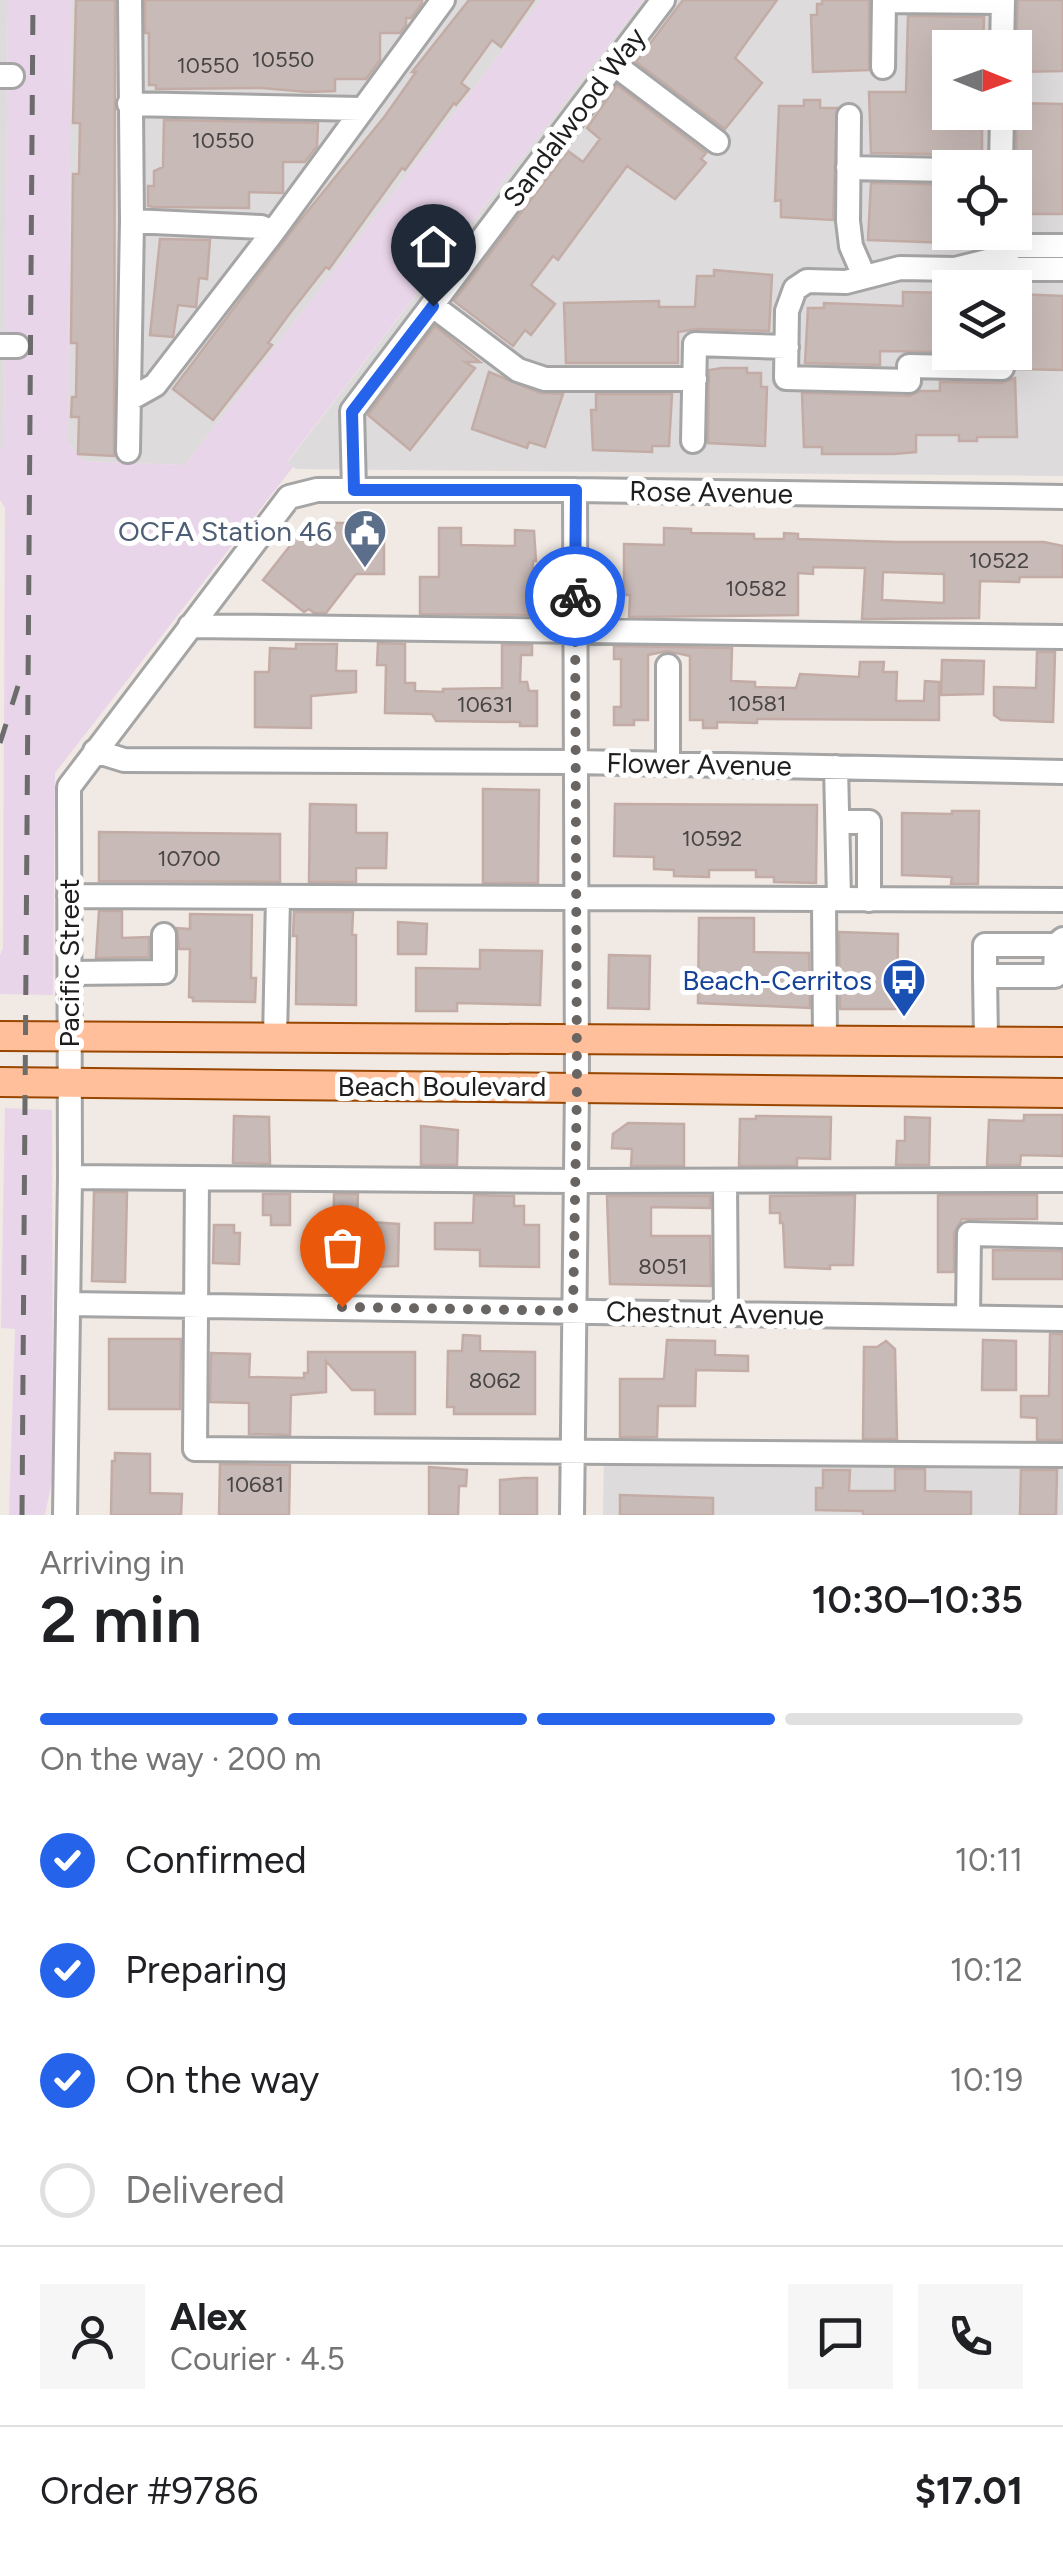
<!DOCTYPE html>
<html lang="en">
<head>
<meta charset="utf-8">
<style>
	body { margin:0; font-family:Figtree,sans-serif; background:#f6f6f6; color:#202124; height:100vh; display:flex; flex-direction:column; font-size:38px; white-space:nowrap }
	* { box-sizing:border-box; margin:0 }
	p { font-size:32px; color:#757577 }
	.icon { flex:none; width:55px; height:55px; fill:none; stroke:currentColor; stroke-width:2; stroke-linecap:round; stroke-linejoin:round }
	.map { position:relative; height:1515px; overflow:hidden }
	.sheet { display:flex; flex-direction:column; background:#fff; flex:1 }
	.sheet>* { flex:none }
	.needle { width:65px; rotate:91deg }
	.fabs { position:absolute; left:932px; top:30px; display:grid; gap:20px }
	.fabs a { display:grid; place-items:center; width:100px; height:100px; border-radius:0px; background:#fff; box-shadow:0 10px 40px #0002; font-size:50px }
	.pin { position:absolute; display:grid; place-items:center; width:85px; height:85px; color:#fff; margin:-102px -42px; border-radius:50% 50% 50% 0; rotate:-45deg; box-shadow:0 0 10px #0007 }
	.pin .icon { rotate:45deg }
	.courier { position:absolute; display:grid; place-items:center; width:100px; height:100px; margin:-50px; border:8px solid #2563eb; border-radius:50%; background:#fff; color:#222; box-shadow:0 2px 12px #0007 }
	.headline em { font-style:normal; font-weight:600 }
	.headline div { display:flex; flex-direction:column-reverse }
	.headline { display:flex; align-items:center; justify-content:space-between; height:170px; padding:0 40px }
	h1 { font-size:65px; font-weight:600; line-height:75px }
	.bar { display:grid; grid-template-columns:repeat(4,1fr); gap:15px 10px; align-content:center; height:120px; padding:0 40px }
	.bar i { height:12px; border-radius:8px; background:#e0e0e0 }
	.bar .active { background:#2563eb }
	.bar p { grid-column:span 4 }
	.line { display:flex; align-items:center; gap:25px; padding:0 40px; border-top:2px solid #e0e0e0 }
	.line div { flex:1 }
	.round { display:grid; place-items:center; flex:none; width:105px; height:105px; border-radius:0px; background:#f6f6f6 }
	ol { padding:0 40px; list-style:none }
	li { display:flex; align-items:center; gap:30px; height:110px }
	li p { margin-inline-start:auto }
	li .icon { padding:10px; border-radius:50%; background:#2563eb; color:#fff; stroke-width:4 }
	li:last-child { color:#757577 }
	li i { width:55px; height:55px; border:5px solid #e0e0e0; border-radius:50% }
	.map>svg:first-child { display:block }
	.residential { fill:#dddbdc; fill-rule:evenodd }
	.industrial { fill:#e9d5e9 }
	.building { fill:#c8bab7; stroke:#c3aca5; stroke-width:2.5; fill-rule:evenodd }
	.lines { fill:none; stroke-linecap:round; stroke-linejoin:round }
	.minor-casing { stroke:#a5a5a5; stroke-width:28 }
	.major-casing { stroke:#994700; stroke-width:32 }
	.minor { stroke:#fff; stroke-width:22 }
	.major { stroke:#ffbf9a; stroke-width:28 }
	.rail { stroke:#6c6c6c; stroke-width:5; stroke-dasharray:20 20; stroke-linecap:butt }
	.done { stroke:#686563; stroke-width:10; stroke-dasharray:0 18 }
	.route { stroke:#2563eb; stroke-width:12 }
	.labels { text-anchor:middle; stroke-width:10; stroke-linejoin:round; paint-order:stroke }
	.number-label { font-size:22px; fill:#484544 }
	.street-label { font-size:28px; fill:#1e1e1e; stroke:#fff }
	.service-label { font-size:28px; fill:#4e5e75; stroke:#fff; text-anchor:end }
	.transit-label { font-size:28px; fill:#164399; stroke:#fff; text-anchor:end }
</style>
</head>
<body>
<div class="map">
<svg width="1063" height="1515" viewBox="0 0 1063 1515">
	<rect width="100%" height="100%" fill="#f0e9e4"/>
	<path class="residential" d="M0,0H8L4,445L0,450Z
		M71,0H541L185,465L84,461L68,443Z
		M643,0H1063V476L296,469L287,463ZM950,48H1015V112H950ZM950,168H1015V232H950ZM950,288H1015V352H950Z
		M604,1453L1063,1461V1515H603Z"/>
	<path class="industrial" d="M8,0H71L68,443L84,461L185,465L541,0H643L287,462L293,467L55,773L53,995L0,994V955L3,948L5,508L0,500V450L4,444Z
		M5,1108L52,1110L53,1475L45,1515H9L15,1329L1,1328Z"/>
	<path class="building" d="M76,0H115L114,456L78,454L79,417H71L72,397H76L77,343H71L73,174H79L80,123H73Z
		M145,0H422V3L411,18H406V25L400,33H380V60L366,79H335V91L308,92L262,88L156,89V85H149V33H145Z
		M469,0H534L501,47L492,40L461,83L469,89L456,105L454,103L405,170L402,168L329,269L326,267L290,313L268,343L272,345L213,420L173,389L298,223L385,116L416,72H412Z
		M683,0H777L735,58L762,83L725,129L636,62Z
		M822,0H869V70L813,72L811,15H817V4H822Z
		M1018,0H1063V71L1015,72Z
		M908,16L984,17L983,48H950V112L982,114V155L871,153L869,92H906Z
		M617,85L706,153L701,159L706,163L675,199L627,166L558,260L553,256L531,285L555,304L531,335L525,330L513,346L454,301L568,151L583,162L600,139L587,128Z
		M804,100H820V108H837L833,220L781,217V200L775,201L779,106H804Z
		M1016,103L1063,104V214H1017Z
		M164,120L318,123L317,146L305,162H283V193L249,192V208L154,207L148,206V186H154V171L163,167Z
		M871,183L950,185V243L868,240Z
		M160,239L210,240L207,279L199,278L196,307L178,305L173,337L150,335Z
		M714,270L772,275L769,331L696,329L678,332V363H566L564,303L659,301V307H695L697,276H714Z
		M903,292L950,293V352L880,351V365L805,363L808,308H824V303L903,306Z
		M1015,294L1063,296V370L1017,369Z
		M435,326L480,362H465L475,368L410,450L368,415Z
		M722,368H747V373H761V387H767L765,446L708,443L709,370Z
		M489,372L540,393L563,394L545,447L529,442L527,448L472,429Z
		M1015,378L1017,437H977V441H959V435H916V452L894,454H822V447H804L802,393L909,396L920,391H940V382L1002,383Z
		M596,394H672L669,446H652V452L593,450L591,410H596Z
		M308,523H384V574H356L326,613H314L309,609L304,612L263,580Z
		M439,528H461V545L515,546V530L534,531L536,561H533L532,615L420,614V577H439Z
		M664,528L691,529V533L754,534V539H784V533L798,534V539L897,542H1044L1063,546V577H1020L1019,582L980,581L979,618L862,619L865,568L813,567V574L798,573V615L629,617L630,595H624V544L664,545ZM883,572L944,574V603L882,600Z
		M378,643L405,644V683H415V691L443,692V689L502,688V645H532V655H521L520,682H527L529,691H537V726H520V722L436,721L432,714L385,713L386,665H377Z
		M296,644H337L336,671H356V692L311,696V728L255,727V672H269L270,648L296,649Z
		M614,646L732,648L731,681L755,682V687L796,688L800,674L859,677L860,662H884L883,672H897L896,701H924L925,681L939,682V720L757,719V723L717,722V728H703V720H690V656L667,651L648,655V720H634V725H614V707H621V659H614Z
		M1037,652H1055L1053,722L1001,720L994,715V687L1036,688Z
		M942,660L984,661L983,694L941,695Z
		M483,789L539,790L538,883H483Z
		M310,804L356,805V833H387L386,868H356V882H309Z
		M615,804L817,805L816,883L774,882V877H756V870H709V877L674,876V870L654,869V857L614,856Z
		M952,811H979L978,884H951L952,877L902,875V813L952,814Z
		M99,832L280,834V882L99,881Z
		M99,911H122V938L149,937V957L96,958Z
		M294,912H353L352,935H356V1005L296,1004L297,936H293Z
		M190,914L252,915L251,978H256L255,1002L193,1001V998L189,997L190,949H179L177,928L190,929Z
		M699,918H754V952L809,953L810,1008L698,1003Z
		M398,922L427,924L426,954H398Z
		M839,932L898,934L897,1009H840Z
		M480,950L542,951L540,1005L457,1003V1011H416V968L480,969Z
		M609,955L650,956L649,1009L608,1008Z
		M1024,1115H1063V1156L1021,1155L1020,1165H987L989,1120L1021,1121L1024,1120Z
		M234,1116L269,1117L270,1164L233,1163Z
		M756,1116L831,1117L830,1159L797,1158V1166H739L740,1119H756Z
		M905,1117L930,1118L929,1165H896L897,1141H905Z
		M628,1123L684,1124V1166H631L632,1149L612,1148L613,1134Z
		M421,1126L458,1130L457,1165H421Z
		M94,1192H127L125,1282L92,1281Z
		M263,1194H290V1225H271V1215H263Z
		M334,1194H358L357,1221L399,1224L398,1266L333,1268Z
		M474,1195L514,1196V1206H524V1225H539V1267L480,1266V1250L435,1249V1223H473Z
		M855,1195L853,1265H830V1269L785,1267L783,1223H780V1213H770V1196Z
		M938,1195H1037V1219H962L954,1233V1272H938Z
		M607,1196H710V1208L651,1207V1236H710L711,1286L610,1284Z
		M214,1225H234V1233H240L239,1264L213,1263Z
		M993,1250L1063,1251V1279H993Z
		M1050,1334H1063V1440H1037V1418L1021,1417V1396H1049Z
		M463,1335L480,1336V1351L535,1352V1414H454V1407H447L448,1351H462Z
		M109,1339H181L180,1409H109Z
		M667,1340L715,1341V1355L748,1356V1371L696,1370L695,1406H658L657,1437H620V1379H664Z
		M983,1340L1016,1341V1390H982Z
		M886,1341L895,1349L897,1439H863L864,1347H877Z
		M308,1352H415V1414H375V1390H352L326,1361V1392L291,1395L290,1435L249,1434V1403L210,1402L211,1353L250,1354L249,1377L304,1378V1373H308Z
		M115,1453L150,1454V1493L182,1494L181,1515H111L112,1461H115Z
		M220,1464L290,1465L289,1515H219Z
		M429,1467L467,1470L466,1486H459L458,1515H429Z
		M895,1469H925V1491L971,1492V1515H863V1511L816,1510V1488H823V1470H850L849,1491H895Z
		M1021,1470H1057L1056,1515H1020Z
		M523,1478H537V1515H500V1480Z
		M620,1495L713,1498V1515H620Z"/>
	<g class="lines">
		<defs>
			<path id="minor" d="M1002,48L1003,0
				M615,65L717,142
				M883,67L884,1L1003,2
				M0,76H12
				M129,104L361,109
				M849,116L848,221L851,246L864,276
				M848,168L950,170
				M1001,168L1002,112
				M132,221L261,227L273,232
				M999,258L1014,269H1063
				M433,306L518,370L545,379H695
				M0,346H17
				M1002,352V368L909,366V381L786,378L787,311L795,289L807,281L846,282L900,268L955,269L999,258L1015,246H1063
				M130,399L155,385L273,232L443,0
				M693,441L695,344L787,347
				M128,451L132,221L130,0
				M354,490L352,411L663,0
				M190,626L1063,637
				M668,666V764
				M95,751L124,760L575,762L1063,772
				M836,767L839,899
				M839,822H869V900
				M69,896L1063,900
				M824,899L825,1041
				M70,973L164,972V935
				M985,976V945H1056L1063,939
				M275,1038L278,897
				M986,1040L985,976H1055L1056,945
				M70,1177L575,1181L1063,1180
				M197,1178L195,1449L1063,1455
				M725,1181L726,1314
				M68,1304L1063,1319
				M968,1317L969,1234L1063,1236
				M65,1515L70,1177L69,787L289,497L317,490H575L1063,497
				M572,1515L577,1087L575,490"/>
			<path id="major" d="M0,1036L1063,1042
				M0,1082L1063,1093"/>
		</defs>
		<use href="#minor" class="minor-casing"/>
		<use href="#major" class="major-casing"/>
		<use href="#minor" class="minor"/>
		<use href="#major" class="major"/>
		<path class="rail" d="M0,743L18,686
			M22,1515L33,0"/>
	</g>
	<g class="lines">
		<path class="done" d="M342,1307L573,1311L577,1087L575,596"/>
		<path class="route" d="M433,306L352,412L354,490H576L575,596"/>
	</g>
	<defs>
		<symbol id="civic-pin" viewBox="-11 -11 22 30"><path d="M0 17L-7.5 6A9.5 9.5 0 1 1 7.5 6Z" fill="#5c6f8a" stroke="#fff"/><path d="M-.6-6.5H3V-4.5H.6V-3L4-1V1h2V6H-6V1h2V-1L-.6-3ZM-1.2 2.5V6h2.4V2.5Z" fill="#fff"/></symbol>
		<symbol id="bus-pin" viewBox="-11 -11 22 30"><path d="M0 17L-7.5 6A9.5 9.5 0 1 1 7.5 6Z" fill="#1a4fb4" stroke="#fff"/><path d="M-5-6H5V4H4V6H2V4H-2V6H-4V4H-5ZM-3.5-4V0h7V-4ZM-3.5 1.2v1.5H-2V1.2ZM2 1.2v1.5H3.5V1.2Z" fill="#fff"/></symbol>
	</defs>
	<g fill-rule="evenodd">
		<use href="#civic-pin" x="340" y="506" width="50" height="68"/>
		<use href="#bus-pin" x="879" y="955" width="50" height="68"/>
	</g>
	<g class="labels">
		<g class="number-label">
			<text x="283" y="67">10550</text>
			<text x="208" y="73">10550</text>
			<text x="223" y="148">10550</text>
			<text x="999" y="568">10522</text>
			<text x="756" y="596">10582</text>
			<text x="757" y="711">10581</text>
			<text x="485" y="712">10631</text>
			<text x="712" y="846">10592</text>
			<text x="189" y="866">10700</text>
			<text x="663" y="1274">8051</text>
			<text x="495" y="1388">8062</text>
			<text x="255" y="1492">10681</text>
		</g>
		<g class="street-label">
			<text transform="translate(574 117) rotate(-53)" y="10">Sandalwood Way</text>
			<text transform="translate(711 492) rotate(1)" y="10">Rose Avenue</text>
			<text transform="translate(699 764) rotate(1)" y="10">Flower Avenue</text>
			<text transform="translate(69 963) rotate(-90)" y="10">Pacific Street</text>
			<text x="442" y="1096">Beach Boulevard</text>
			<text transform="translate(715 1313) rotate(1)" y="10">Chestnut Avenue</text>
		</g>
		<g class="service-label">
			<text x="332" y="541">OCFA Station 46</text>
		</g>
		<g class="transit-label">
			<text x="872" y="990">Beach-Cerritos</text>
		</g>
	</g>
</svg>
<div class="fabs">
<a><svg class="needle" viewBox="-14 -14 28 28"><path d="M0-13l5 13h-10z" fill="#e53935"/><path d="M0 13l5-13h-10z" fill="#757577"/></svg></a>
<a><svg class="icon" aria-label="locate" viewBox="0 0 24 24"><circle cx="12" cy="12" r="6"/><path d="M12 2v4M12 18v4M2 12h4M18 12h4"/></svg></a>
<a><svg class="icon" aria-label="layers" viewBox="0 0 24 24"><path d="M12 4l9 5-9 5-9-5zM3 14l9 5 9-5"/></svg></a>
</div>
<div class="pin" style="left:342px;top:1307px;background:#ea580c"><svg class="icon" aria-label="bag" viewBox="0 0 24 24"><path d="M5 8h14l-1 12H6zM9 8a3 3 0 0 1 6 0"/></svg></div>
<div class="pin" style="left:433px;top:306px;background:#1f2937"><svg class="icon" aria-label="home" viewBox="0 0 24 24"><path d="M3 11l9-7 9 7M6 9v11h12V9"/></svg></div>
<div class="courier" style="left:575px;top:596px"><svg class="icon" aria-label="bike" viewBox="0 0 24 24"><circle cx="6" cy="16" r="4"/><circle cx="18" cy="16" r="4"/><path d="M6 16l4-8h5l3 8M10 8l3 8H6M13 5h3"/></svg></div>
</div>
<section class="sheet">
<div class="headline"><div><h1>2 min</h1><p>Arriving in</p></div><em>10:30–10:35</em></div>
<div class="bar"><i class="active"></i><i class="active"></i><i class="active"></i><i></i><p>On the way · 200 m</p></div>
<ol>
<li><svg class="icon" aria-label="check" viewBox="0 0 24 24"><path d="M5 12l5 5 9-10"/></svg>Confirmed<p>10:11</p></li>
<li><svg class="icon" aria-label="check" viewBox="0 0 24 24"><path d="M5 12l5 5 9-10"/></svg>Preparing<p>10:12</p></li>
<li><svg class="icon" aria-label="check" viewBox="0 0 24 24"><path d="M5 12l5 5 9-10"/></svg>On the way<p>10:19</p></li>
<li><i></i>Delivered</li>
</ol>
<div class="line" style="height:180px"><a class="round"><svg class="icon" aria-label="person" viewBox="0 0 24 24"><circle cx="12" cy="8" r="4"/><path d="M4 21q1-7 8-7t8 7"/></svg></a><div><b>Alex</b><p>Courier · 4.5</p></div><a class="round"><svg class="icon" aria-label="chat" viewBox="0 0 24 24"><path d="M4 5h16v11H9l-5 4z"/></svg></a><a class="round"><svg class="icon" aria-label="phone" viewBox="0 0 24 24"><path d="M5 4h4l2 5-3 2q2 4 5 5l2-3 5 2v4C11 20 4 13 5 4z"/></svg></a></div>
<div class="line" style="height:130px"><div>Order #9786</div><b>$17.01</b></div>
</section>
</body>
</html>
